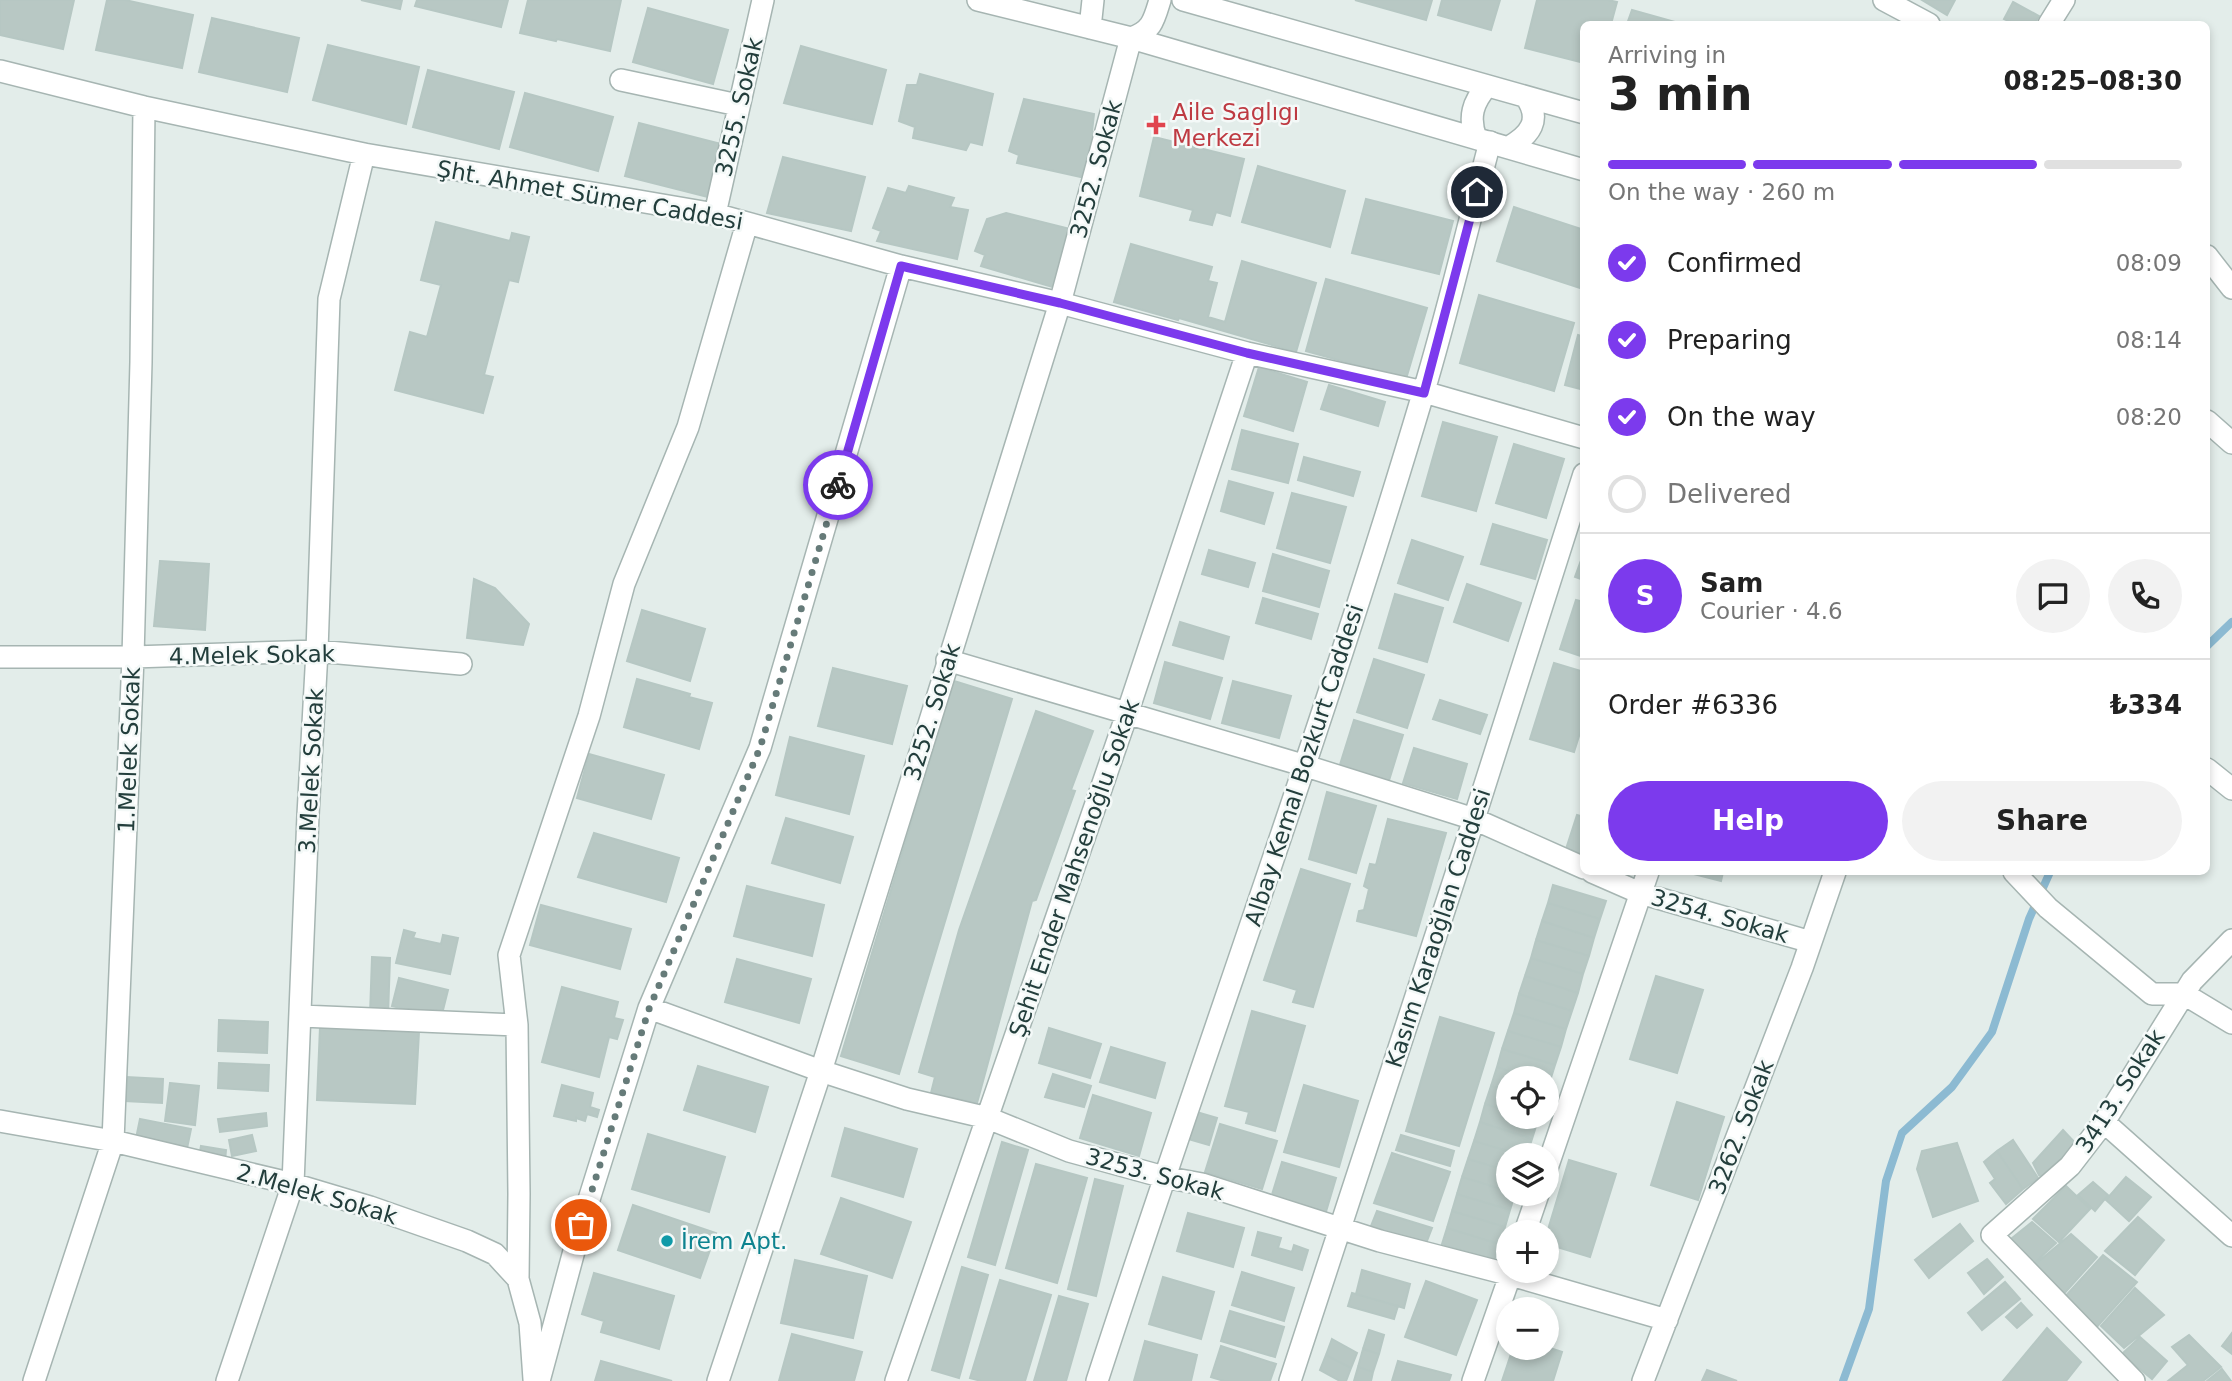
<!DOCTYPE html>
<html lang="en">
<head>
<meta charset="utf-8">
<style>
	body { margin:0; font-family:"DejaVu Sans",sans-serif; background:#f2f2f2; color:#222; height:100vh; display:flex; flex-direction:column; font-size:26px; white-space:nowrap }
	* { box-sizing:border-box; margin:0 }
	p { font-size:23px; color:#767676 }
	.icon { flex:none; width:38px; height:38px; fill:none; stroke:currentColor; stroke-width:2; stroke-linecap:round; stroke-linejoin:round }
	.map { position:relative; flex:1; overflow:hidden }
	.sheet { position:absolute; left:1580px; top:21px; width:630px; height:854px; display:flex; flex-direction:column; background:#fff; border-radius:10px; box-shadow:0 4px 10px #0003 }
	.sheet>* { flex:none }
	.tools { position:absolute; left:1496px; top:1066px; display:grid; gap:14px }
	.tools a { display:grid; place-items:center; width:63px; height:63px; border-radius:50%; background:#fff; box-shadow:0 4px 10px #0003; font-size:35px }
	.pin { position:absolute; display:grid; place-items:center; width:60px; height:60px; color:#fff; margin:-30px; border:4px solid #fff; border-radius:50%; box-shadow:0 2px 7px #0007 }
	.courier { position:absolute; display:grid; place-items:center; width:70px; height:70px; margin:-35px; border:5px solid #7c3aed; border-radius:50%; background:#fff; color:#222; box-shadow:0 2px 9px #0007 }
	.summary em { font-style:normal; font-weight:600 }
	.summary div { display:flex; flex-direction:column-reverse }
	.summary { display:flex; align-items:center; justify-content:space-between; height:119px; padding:0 28px }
	h1 { font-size:46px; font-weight:600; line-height:52px }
	.bar { display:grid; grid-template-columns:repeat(4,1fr); gap:10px 7px; align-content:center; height:84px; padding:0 28px }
	.bar i { height:9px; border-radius:5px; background:#e0e0e0 }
	.bar .current { background:#7c3aed }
	.bar p { grid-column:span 4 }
	.line { display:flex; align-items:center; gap:18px; padding:0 28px; border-top:2px solid #e0e0e0 }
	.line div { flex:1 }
	.round { display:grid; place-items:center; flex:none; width:74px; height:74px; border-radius:37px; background:#f2f2f2 }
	ol { padding:0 28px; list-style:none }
	li { display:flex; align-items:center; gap:21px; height:77px }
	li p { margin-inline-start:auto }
	li .icon { padding:7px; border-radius:50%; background:#7c3aed; color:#fff; stroke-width:4 }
	li:last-child { color:#767676 }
	li i { width:38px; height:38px; border:4px solid #e0e0e0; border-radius:50% }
	.primary-button { display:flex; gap:14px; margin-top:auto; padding:14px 28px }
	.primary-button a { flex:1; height:80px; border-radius:42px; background:#7c3aed; color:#fff; font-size:28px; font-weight:600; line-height:80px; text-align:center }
	.primary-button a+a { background:#f2f2f2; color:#222 }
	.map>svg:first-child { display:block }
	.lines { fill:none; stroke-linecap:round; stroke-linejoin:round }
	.stream { stroke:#8cbad2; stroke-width:8 }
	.building { fill:#b8c8c4; stroke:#b6c7c3; stroke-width:2 }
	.minor-casing { stroke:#a6b5b2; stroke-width:24 }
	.tertiary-casing { stroke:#a6b5b2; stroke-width:24 }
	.minor { stroke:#fff; stroke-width:21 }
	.tertiary { stroke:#fff; stroke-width:21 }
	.done { stroke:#667b79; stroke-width:7; stroke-dasharray:0 12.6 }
	.route { stroke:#7c3aed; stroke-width:9 }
	.health-dot { fill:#e0444e; stroke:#f4f9f8; stroke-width:2.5 }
	.culture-dot { fill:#0f9aa8; stroke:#f4f9f8; stroke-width:2.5 }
	.labels { text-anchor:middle; stroke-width:5; stroke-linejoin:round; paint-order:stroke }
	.street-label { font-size:23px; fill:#233e3c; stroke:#f4f9f8 }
	.health-label { font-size:23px; fill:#be3a42; stroke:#f4f9f8; text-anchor:start }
	.culture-label { font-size:23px; fill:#0d838f; stroke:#f4f9f8; text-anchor:start }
</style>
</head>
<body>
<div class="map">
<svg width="2232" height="1381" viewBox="0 0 2232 1381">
	<rect width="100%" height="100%" fill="#e3edea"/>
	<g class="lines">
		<path class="stream" d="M2207,646L2232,622
			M1843,1381L1869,1309L1886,1181L1902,1133L1952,1087L1992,1032L2029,919L2050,872"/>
	</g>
	<path class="building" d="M0,0H74L63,49L0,35Z
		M107,0H125L193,15L182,68L96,50Z
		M361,0H402L400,9Z
		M417,0H508L501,27L415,6Z
		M528,0H621L610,51L557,39L556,41L520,33Z
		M1355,0H1432L1426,20Z
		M1442,0H1500L1491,30L1438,15Z
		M1537,0H1608L1617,2L1611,24H1584V63L1525,48Z
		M1922,0H1955L1947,15Z
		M2013,2L2039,16L2034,24H2015L2004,19Z
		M648,8L728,30L713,84L633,62Z
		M1632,10L1682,24H1627Z
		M212,18L299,38L287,92L199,72Z
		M328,45L419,67L406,124L313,100Z
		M801,46L886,70L872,124L784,103Z
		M428,70L514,92L499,149L413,127Z
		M920,74L993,94L982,145L970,142L966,150L913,138L915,127L899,121L907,85H917Z
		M525,93L613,117L598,171L510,147Z
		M1024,99L1094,114L1092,132L1102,135L1094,167L1086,165L1081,177L1017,163L1019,155L1009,151Z
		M639,123L721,144L708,197L625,176Z
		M1154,137L1244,159L1230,216L1216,212L1212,225L1190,220L1193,210L1140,196Z
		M783,157L865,177L851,231L767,213Z
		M1258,166L1345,191L1330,247L1242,222Z
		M909,186L954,198L950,207L968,210L957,259L877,241L881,231L873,228L888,188L906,193Z
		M1366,199L1453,221L1439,274L1352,253Z
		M1514,207L1584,230V276L1580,288L1497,261Z
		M1006,213L1070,229L1056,288L981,266L985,255L975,251L987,219Z
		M436,222L510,241L512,233L529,237L518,282L509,280L484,375L493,377L483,413L395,390L410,332L427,337L441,285L421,280Z
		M1131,244L1212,267L1208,281L1217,283L1208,317L1225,322L1242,261L1316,283L1296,352L1179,318L1178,320L1114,302Z
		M1326,279L1427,308L1406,379L1306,351Z
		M1479,295L1574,323L1554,391L1460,363Z
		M1578,335L1584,337V390L1565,385Z
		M1259,367L1307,382L1293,431L1244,416Z
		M1329,385L1385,402L1378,426L1321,409Z
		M1443,422L1497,437L1476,511L1422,496Z
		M1242,430L1298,444L1288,483L1232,469Z
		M1514,444L1564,459L1546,518L1496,503Z
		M1304,457L1360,472L1353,496L1298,480Z
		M1229,481L1273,493L1264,524L1221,511Z
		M1292,493L1346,507L1330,563L1277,548Z
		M1493,524L1547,540L1535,579L1481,564Z
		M1412,540L1463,557L1448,600L1398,583Z
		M1209,550L1255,563L1248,587L1202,574Z
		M1584,552V580L1575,577Z
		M1273,554L1329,571L1319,607L1263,591Z
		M160,561L209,564L205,630L154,626Z
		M474,579L495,588L529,624L523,645L467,638Z
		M1467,584L1521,603L1508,641L1454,622Z
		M1395,594L1443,608L1427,662L1379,648Z
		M1263,598L1318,614L1311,639L1256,623Z
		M1576,600L1584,602V657L1560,649Z
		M642,610L705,629L690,681L627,661Z
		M1180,622L1229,637L1223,659L1173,645Z
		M1374,659L1424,675L1407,728L1357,712Z
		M1165,662L1222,678L1210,719L1154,703Z
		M1554,663L1584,672V720L1574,752L1530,739Z
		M833,668L907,686L892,744L818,726Z
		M637,679L690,694L689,697L712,703L699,749L624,727Z
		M954,681L1012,699L899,1074L841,1056Z
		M1233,681L1291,696L1279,738L1222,723Z
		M1440,700L1487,715L1480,734L1433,719Z
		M1036,711L1093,731L1071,790L1075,791L1036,900L1032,901L977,1103L931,1093L935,1077L919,1072L959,930Z
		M1354,720L1403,735L1387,787L1338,771Z
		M790,737L864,756L849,814L776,795Z
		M1414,748L1467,764L1457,799L1403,783Z
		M589,754L664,775L651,819L577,798Z
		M1327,792L1376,806L1356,873L1309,859Z
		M1577,815L1584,817V854L1566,849Z
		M786,818L853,837L840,883L772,863Z
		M1388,819L1446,833L1416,936L1357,921L1359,911L1364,910L1369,889L1364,886L1370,864L1376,865Z
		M594,833L679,858L666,902L578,877Z
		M1301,869L1350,884L1313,1007L1293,1002L1297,990L1264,980Z
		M1686,872H1723L1721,881Z
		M1553,885L1606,901L1600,919L1548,903Z
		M747,886L824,905L812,956L734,936Z
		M1548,903L1600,919L1594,938L1542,921Z
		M541,905L631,929L620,969L530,945Z
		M1542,921L1594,938L1589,956L1536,940Z
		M404,930L415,933L413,938L441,944L443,935L458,938L450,974L396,963Z
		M1536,940L1589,956L1583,974L1531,958Z
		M372,957L390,958L388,1016L370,1015Z
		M1531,958L1583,974L1578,993L1525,976Z
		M737,959L811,979L799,1023L725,1002Z
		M1525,976L1578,993L1572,1011L1519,994Z
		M1656,976L1703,990L1677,1073L1630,1059Z
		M399,978L448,990L441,1018L392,1006Z
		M562,987L618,1002L614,1018L623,1020L617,1039L609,1037L599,1077L542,1062Z
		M1519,994L1572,1011L1566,1029L1514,1013Z
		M1252,1011L1305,1026L1275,1131L1246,1123L1249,1112L1225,1106Z
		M1514,1013L1566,1029L1561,1047L1508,1031Z
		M1440,1017L1494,1033L1459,1146L1406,1131Z
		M219,1020L268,1022L267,1053L218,1051Z
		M320,1027L419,1032L415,1104L317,1100Z
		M1049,1028L1101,1044L1090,1078L1039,1063Z
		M1508,1031L1561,1047L1555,1065L1502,1049Z
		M1111,1047L1165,1063L1155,1098L1100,1082Z
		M1502,1049L1555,1065L1549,1084L1547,1083V1078H1530L1497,1067Z
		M219,1063L269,1065L268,1091L218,1088Z
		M698,1066L768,1087L755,1132L684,1110Z
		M1497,1067L1530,1078H1508V1091L1491,1086Z
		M1053,1074L1091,1086L1084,1107L1045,1097Z
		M126,1077L163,1079L162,1103L125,1101Z
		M170,1083L199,1086L195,1125L165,1121Z
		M562,1085L593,1093L590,1107L599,1110L597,1117L587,1114L585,1121L576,1118V1121L554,1116Z
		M1304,1085L1358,1101L1339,1167L1284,1152Z
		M1491,1086L1508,1091V1111L1485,1104Z
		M1093,1095L1151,1113L1139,1156L1080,1138Z
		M1677,1102L1724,1117L1698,1200L1651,1185Z
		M1485,1104L1508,1111V1116H1526L1538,1120L1532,1139L1480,1122Z
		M1193,1111L1217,1118L1209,1145L1185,1138Z
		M266,1113L267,1126L220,1132L218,1119Z
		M140,1119L191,1129L184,1163L133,1153Z
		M1480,1122L1532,1139L1527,1155H1521L1474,1141Z
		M1220,1124L1277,1141L1262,1189L1205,1172Z
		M845,1128L917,1149L903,1197L832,1176Z
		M2063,1130L2079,1147L2046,1180L2039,1175L2033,1163Z
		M648,1134L725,1157L709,1212L632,1189Z
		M252,1135L256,1151L232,1156L229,1140Z
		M1401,1135L1454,1151L1450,1166L1396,1150Z
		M2013,1140L2038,1178L2023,1189L1997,1151Z
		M1474,1141L1521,1155H1508V1171L1468,1159Z
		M1002,1142L1028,1150L995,1265L968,1257Z
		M1957,1143L1978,1201L1933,1217L1917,1169L1922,1151Z
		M201,1146L226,1150L225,1161L199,1157Z
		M1997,1151L2023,1189L2006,1204L1990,1183L1995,1179L1984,1162Z
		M1392,1153L1450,1172L1433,1221L1374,1203Z
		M1468,1159L1508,1171V1191L1462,1177Z
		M1569,1160L1616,1174L1590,1257L1547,1244V1233Z
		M1282,1162L1336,1178L1325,1215L1271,1198Z
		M1036,1164L1087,1178L1057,1283L1006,1268Z
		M1462,1177L1508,1191V1194H1515L1510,1210L1457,1194Z
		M2126,1177L2151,1197L2129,1221L2106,1200Z
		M1095,1179L1123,1186L1096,1296L1068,1289Z
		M2093,1182L2108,1195L2095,1211L2078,1195Z
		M2066,1186L2090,1209L2059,1242L2033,1219Z
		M1457,1194L1510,1210L1505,1227L1452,1211Z
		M841,1198L911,1222L892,1278L821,1254Z
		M633,1205L716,1233L700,1278L618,1250Z
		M1377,1211L1432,1228L1425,1246L1369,1231Z
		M1452,1211L1505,1227L1499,1244L1447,1228Z
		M1188,1213L1244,1228L1233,1267L1177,1251Z
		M2138,1217L2164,1240L2135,1275L2105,1251Z
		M2032,1222L2056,1243L2030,1267L2007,1242Z
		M1960,1224L1973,1241L1929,1278L1915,1260Z
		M1447,1228L1499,1244L1494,1261L1442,1244Z
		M1258,1232L1281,1238L1278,1248L1292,1252L1294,1245L1308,1250L1302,1270L1252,1255Z
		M2071,1234L2097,1257L2061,1297L2031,1268Z
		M2103,1255L2137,1282L2094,1330L2062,1300Z
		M1987,1259L2003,1277L1984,1294L1968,1273Z
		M795,1260L867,1276L853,1338L781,1323Z
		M962,1267L988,1275L959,1378L932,1370Z
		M1362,1270L1410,1284L1404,1308L1356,1294Z
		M1242,1272L1294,1288L1284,1321L1232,1305Z
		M594,1273L674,1296L659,1349L601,1332L604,1321L582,1314Z
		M1163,1277L1214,1292L1201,1339L1149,1324Z
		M1000,1280L1051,1295L1025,1381H981L970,1378Z
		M1426,1281L1477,1300L1456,1355L1405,1337Z
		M2005,1282L2020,1299L1982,1330L1968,1313Z
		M2135,1288L2164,1315L2124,1348L2101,1326Z
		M1352,1293L1398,1306L1394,1319L1348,1306Z
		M1059,1296L1088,1304L1066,1381H1034Z
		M2021,1303L2032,1315L2017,1328L2006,1317Z
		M1230,1311L1284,1327L1275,1357L1221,1341Z
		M2047,1328L2081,1362L2066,1381H2003Z
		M1369,1330L1384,1335L1379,1354L1363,1349Z
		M2232,1333V1354L2222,1346Z
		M792,1334L862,1352L854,1381H779Z
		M2189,1335L2221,1367L2203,1381H2168L2188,1365L2172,1347Z
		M2140,1337L2167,1361L2152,1379L2122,1354Z
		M1332,1339L1357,1353L1351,1368L1326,1355Z
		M1145,1341L1197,1355L1191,1381H1134Z
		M1221,1346L1276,1364L1270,1381H1224L1211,1377Z
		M1547,1347L1562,1352L1553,1381H1502L1513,1348Z
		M1363,1349L1379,1354L1373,1372L1358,1367Z
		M1326,1355L1351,1368L1346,1381H1340L1320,1370Z
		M601,1361L672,1381H595Z
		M1398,1361L1451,1375L1449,1381H1392Z
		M1358,1367L1373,1372L1371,1381H1354Z
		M2222,1369L2231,1381H2207Z
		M1707,1370L1737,1381H1702Z"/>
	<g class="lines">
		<defs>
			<path id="minor" d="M1884,0L1929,24
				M2049,24L2064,0
				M0,71L144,107L364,154L715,214L901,266L1060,303L1247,353L1424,392L1584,438
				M621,80L738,105
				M715,214L763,0
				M2207,256L2232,288
				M0,657H133L317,651L461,664
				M947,660L1306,766L1474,819L1584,868
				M2207,769L2232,789
				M1592,872L1640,893L1811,942
				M2014,872L2048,908L2152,994H2184L2232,1023
				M649,1008L821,1071L907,1099L988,1118L1069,1151L1164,1177L1202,1184L1380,1241L1511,1275L1667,1320
				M301,1016L517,1025
				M0,1121L113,1141L293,1184L370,1207L467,1241L495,1254L518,1279L530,1323L534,1379
				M2104,1122L2232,1236
				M1547,1168L1648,872
				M1525,1232L1538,1194
				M518,1279L519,1194L517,1025L509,955L589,716L624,584L688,427L747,223
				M34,1381L113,1141L133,657L141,362L144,107
				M227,1381L293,1184L308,815L317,651L329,299L364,154
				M539,1381L581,1225L649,1008L760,748L901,266
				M896,1381L1127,714L1247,353
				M1097,1381C1204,1052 1324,727 1423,394C1448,311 1468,226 1490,142
				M1290,1381L1474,819L1584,474
				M1473,1381L1512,1270
				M1643,1381L1802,968L1835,872
				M2134,1381L1992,1235L2070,1166L2104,1122L2192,981L2232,940"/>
			<path id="tertiary" d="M978,0L1131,38L1584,170
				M1183,0L1584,113
				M1090,28L1093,0
				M1476,138C1468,117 1473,102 1487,86
				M1509,147C1530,135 1542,120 1526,97
				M2207,421L2232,443
				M718,1381L821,1071L1060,303L1131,38C1152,31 1154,20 1160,0"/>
		</defs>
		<use href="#minor" class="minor-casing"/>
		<use href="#tertiary" class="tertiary-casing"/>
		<use href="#minor" class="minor"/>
		<use href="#tertiary" class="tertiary"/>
	</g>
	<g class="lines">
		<path class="done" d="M581,1225L649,1009L760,748L838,485"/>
		<path class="route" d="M838,485L901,266L1060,303L1247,353L1424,393L1477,192"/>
	</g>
	<path class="health-dot" d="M1152.5 114.5h7v7h7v7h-7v7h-7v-7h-7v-7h7z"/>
	<circle class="culture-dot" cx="667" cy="1241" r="7"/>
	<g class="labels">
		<g class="street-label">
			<text transform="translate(739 107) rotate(-77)" y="8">3255. Sokak</text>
			<text transform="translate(1096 169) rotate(-75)" y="8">3252. Sokak</text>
			<text transform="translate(590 195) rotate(10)" y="8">Şht. Ahmet Sümer Caddesi</text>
			<text transform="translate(252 655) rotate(-1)" y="8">4.Melek Sokak</text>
			<text transform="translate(932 712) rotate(-73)" y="8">3252. Sokak</text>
			<text transform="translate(129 750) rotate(-88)" y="8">1.Melek Sokak</text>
			<text transform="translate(1304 765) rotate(-72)" y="8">Albay Kemal Bozkurt Caddesi</text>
			<text transform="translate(311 771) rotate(-87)" y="8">3.Melek Sokak</text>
			<text transform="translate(1074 868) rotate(-71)" y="8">Şehit Ender Mahsenoğlu Sokak</text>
			<text transform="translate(1720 916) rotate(16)" y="8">3254. Sokak</text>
			<text transform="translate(1438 928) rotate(-72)" y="8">Kasım Karaoğlan Caddesi</text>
			<text transform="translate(2120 1091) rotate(-57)" y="8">3413. Sokak</text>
			<text transform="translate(1741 1127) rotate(-69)" y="8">3262. Sokak</text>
			<text transform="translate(1155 1174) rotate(15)" y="8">3253. Sokak</text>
			<text transform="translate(317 1194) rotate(16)" y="8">2.Melek Sokak</text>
		</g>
		<g class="health-label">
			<text x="1172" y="120">Aile Saglıgı<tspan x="1172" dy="26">Merkezi</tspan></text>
		</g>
		<g class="culture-label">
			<text x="681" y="1249">İrem Apt.</text>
		</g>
	</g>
</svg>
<div class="tools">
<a><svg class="icon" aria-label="locate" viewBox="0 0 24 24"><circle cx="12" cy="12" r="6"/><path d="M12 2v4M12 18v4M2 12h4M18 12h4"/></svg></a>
<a><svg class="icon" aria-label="layers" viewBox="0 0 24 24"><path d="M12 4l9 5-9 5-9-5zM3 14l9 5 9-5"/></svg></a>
<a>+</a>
<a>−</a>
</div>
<div class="pin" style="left:581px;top:1225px;background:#ea580c"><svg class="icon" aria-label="bag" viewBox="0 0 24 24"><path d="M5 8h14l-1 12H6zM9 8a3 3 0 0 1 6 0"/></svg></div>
<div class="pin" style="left:1477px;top:192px;background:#1f2937"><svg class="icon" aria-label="home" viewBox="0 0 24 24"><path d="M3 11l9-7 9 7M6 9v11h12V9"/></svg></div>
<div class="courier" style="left:838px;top:485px"><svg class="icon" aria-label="bike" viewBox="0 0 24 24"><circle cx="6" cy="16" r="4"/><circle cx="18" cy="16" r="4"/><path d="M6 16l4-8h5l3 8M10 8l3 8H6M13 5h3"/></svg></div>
<section class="sheet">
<div class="summary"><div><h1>3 min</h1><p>Arriving in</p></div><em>08:25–08:30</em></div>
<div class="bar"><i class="current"></i><i class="current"></i><i class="current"></i><i></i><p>On the way · 260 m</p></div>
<ol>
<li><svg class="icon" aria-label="check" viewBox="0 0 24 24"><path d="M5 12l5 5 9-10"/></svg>Confirmed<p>08:09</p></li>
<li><svg class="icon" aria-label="check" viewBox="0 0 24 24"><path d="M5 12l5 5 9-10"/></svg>Preparing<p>08:14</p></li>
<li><svg class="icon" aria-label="check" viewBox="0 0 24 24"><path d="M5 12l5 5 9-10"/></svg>On the way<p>08:20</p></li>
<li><i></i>Delivered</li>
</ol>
<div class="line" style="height:126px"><b class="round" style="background:#7c3aed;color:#fff">S</b><div><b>Sam</b><p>Courier · 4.6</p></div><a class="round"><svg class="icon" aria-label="chat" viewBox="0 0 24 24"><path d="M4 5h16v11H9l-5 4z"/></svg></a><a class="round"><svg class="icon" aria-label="phone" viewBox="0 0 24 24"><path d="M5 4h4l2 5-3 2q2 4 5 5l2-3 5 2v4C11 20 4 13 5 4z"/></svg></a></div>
<div class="line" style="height:91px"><div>Order #6336</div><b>₺334</b></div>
<div class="primary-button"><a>Help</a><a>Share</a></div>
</section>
</div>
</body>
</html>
